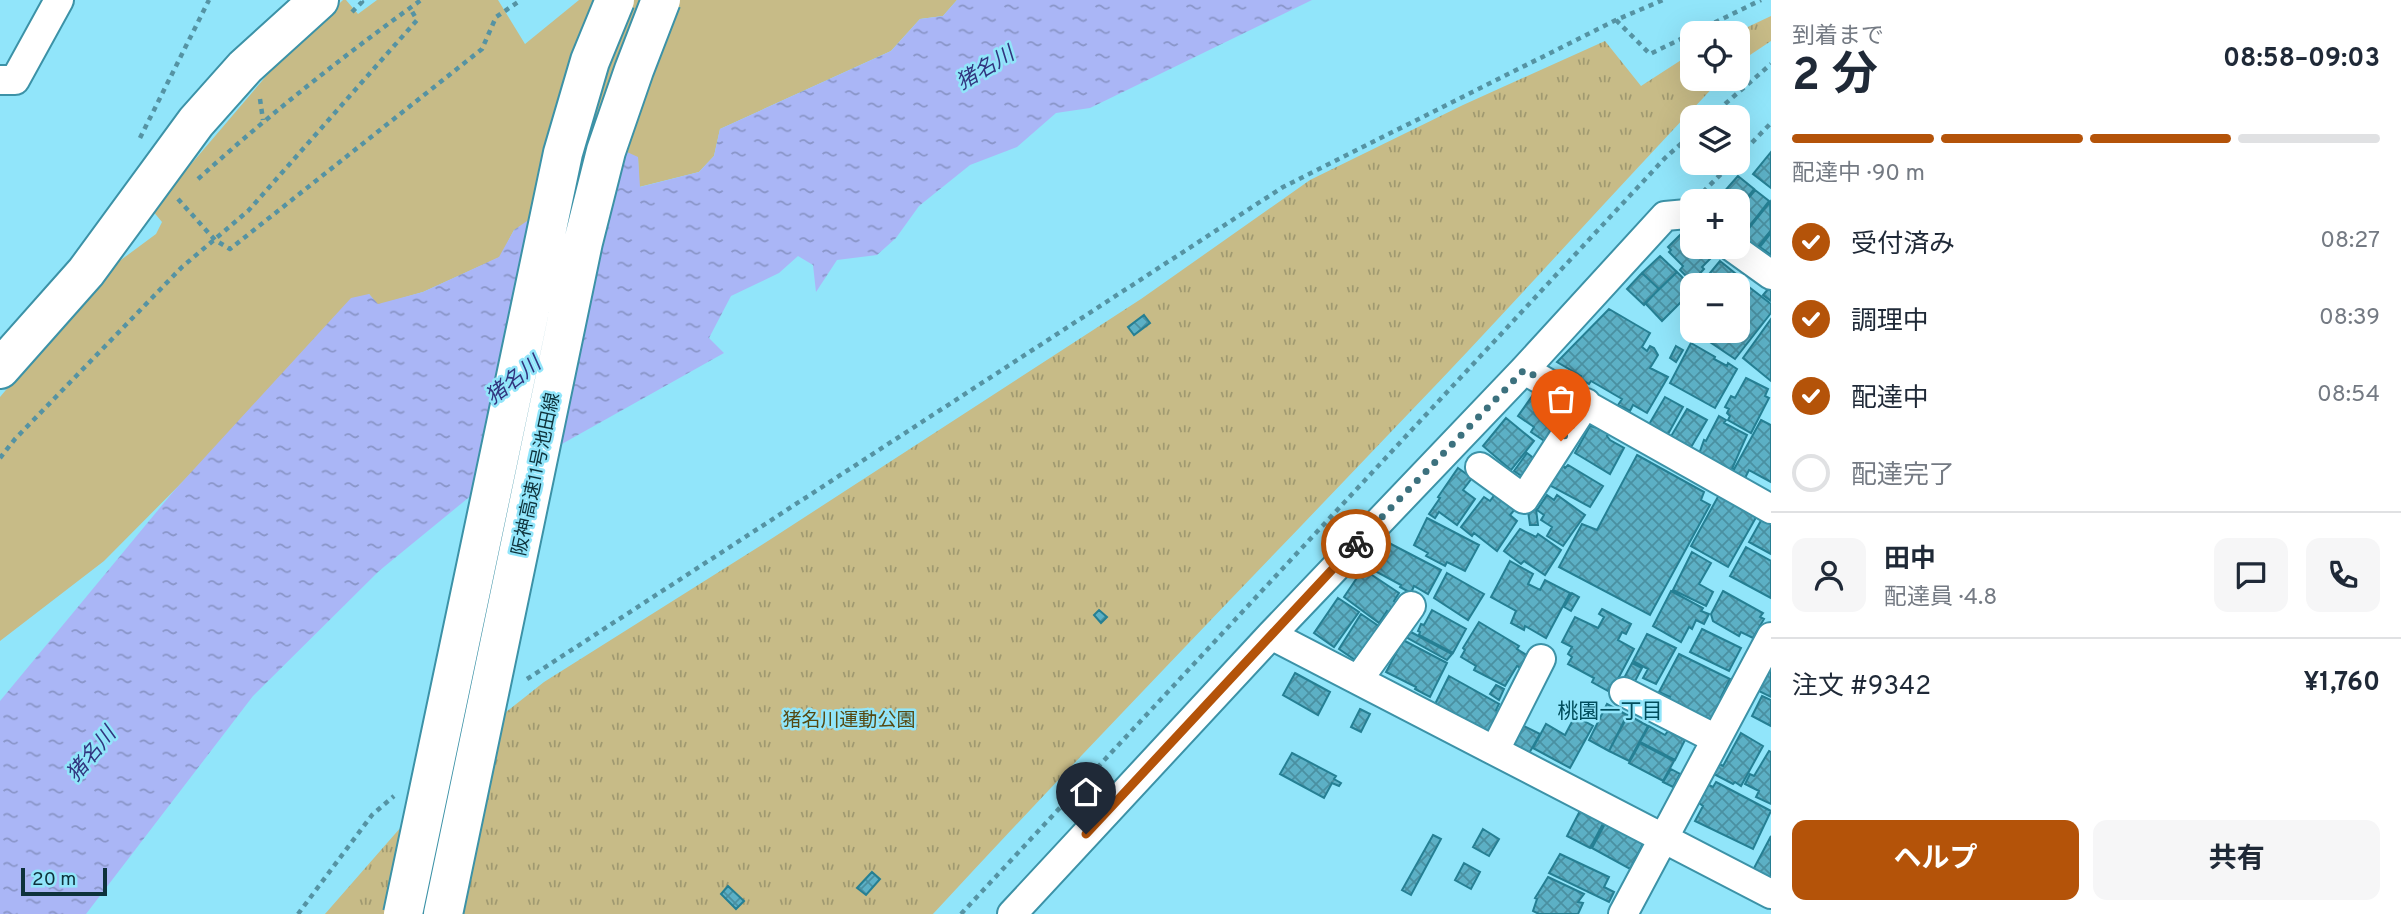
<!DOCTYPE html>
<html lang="ja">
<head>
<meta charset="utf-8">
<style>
	body { margin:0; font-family:Overpass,"Noto Sans JP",sans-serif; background:#f6f6f7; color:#1f2937; height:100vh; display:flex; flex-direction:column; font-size:26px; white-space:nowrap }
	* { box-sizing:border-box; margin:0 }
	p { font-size:23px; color:#747a83 }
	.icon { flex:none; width:38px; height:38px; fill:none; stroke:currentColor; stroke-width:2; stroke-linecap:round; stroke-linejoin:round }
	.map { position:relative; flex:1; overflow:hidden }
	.drawer { display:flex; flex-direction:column; background:#fff; width:630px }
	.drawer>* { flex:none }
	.fabs { position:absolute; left:1680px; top:21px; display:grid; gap:14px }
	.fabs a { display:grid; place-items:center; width:70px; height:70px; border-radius:14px; background:#fff; box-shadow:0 7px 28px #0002; font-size:35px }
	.scale { position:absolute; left:21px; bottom:18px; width:86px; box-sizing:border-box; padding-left:7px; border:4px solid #0e323b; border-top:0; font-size:19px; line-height:24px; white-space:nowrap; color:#0e323b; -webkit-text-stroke:5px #91e5fa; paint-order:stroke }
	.pin { position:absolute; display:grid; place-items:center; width:60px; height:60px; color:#fff; margin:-72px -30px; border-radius:50% 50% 50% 0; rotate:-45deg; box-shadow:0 0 7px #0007 }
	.pin .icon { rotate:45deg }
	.courier { position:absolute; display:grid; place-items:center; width:70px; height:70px; margin:-35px; border:5px solid #b45309; border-radius:50%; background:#fff; color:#222; box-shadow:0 2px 9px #0007 }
	.headline em { font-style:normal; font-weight:700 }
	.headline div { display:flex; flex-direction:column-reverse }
	.headline { display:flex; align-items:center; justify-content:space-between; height:119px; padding:0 21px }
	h1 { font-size:46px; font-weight:700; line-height:52px }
	.bar { display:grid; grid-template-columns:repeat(4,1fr); gap:10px 7px; align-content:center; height:84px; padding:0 21px }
	.bar i { height:9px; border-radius:5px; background:#e0e1e3 }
	.bar .current { background:#b45309 }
	.bar p { grid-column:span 4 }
	.line { display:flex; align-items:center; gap:18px; padding:0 21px; border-top:2px solid #e0e1e3 }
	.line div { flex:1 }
	.round { display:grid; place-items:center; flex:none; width:74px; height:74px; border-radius:14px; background:#f6f6f7 }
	ol { padding:0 21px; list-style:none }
	li { display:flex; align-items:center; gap:21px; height:77px }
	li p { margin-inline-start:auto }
	li .icon { padding:7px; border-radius:50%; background:#b45309; color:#fff; stroke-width:4 }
	li:last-child { color:#747a83 }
	li i { width:38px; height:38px; border:4px solid #e0e1e3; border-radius:50% }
	.primary-button { display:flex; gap:14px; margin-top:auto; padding:14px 21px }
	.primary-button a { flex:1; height:80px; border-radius:14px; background:#b45309; color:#fff; font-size:28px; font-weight:700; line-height:80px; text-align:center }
	.primary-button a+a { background:#f6f6f7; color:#1f2937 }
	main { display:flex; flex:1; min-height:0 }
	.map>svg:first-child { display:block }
	.green { fill:#c7bb87 }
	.park { fill:url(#park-tufts) }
	.water { fill:url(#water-ripples) }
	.building { fill:url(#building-cross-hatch); stroke:#257f93; stroke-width:2 }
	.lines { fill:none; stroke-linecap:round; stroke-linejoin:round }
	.street-casing { stroke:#3c92a7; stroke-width:32 }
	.secondary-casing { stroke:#3c92a7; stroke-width:42 }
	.path { stroke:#5593a3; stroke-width:4.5; stroke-dasharray:5 5; stroke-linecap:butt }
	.street { stroke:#fff; stroke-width:28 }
	.secondary { stroke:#fff; stroke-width:38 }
	.highway-bridge-casing { stroke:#3c92a7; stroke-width:42; stroke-linecap:butt }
	.highway-bridge { stroke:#fff; stroke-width:38 }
	.done { stroke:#3c717e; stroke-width:7; stroke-dasharray:0 12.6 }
	.route { stroke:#b45309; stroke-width:9 }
	.labels { text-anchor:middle; stroke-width:5; stroke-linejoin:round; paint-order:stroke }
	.street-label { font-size:19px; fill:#0e323b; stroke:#91e5fa }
	.park-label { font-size:19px; fill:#554912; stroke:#91e5fa }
	.water-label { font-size:21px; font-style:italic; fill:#31357e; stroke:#91e5fa }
	.neighbourhood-label { font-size:21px; fill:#004d5c; stroke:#91e5fa }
</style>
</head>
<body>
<main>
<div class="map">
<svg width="1771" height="914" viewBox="0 0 1771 914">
	<defs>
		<pattern id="park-tufts" width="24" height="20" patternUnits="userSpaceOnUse" patternTransform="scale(1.75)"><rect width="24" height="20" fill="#c7bb87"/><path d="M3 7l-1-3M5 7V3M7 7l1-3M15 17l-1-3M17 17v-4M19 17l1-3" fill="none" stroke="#a09970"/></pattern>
		<pattern id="water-ripples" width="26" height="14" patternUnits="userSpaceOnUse" patternTransform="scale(1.75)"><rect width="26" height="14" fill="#aab6f6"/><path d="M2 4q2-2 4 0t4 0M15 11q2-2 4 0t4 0" fill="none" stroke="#8995c8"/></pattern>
		<pattern id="building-cross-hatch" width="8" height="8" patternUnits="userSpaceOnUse" patternTransform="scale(1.75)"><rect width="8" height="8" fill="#5cb0c5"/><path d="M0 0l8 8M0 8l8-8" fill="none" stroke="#4a90a1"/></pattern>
	</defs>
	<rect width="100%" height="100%" fill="#91e5fa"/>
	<path class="green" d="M343,0H346L358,14L377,0H498L525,44L579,0H957L943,16L920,19L891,51L720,129L714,156L699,172L639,187L638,157L514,230L500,257L423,292L378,305L369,294L104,561L0,641V397L106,271L156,234L162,222L152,210L279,61Z"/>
	<path class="park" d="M1771,16V41L1738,63V33H1735Z
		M1605,41L1641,86L1692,53V79H1721C1616,189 1515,303 1410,412C1251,579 1090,744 933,914H325L492,723L544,682L771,539L1141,299L1310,180L1463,105Z"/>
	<path class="water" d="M957,0H1312L1090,108L1056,113L1017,147L970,165L919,206L896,238L877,255L837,260L816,292L813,265L798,256L779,273L731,296L709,338L724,353L473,494L379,571L253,696L86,914H0V701L173,492L351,298L369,294L378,304L423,292L499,257L514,230L627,152L638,157L640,187L699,172L714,156L720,129L891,51L920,19L943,16Z"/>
	<path class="building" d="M1771,152V188L1753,174Z
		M1738,176L1754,189L1738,209V201H1720L1725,194L1723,193Z
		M1755,190L1769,201L1744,233L1738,228V211Z
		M1770,202L1771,230L1757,248L1743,236Z
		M1691,230L1692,247H1716L1719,250L1702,267L1704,269L1692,282L1680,270L1683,266L1669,252L1671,250L1668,247L1684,231L1687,234Z
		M1771,233V255L1760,247Z
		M1660,256L1677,272L1659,289L1642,273Z
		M1720,261L1741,278L1735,285H1700Z
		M1677,272L1692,287V291L1662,321L1645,303Z
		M1642,273L1659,289L1644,305L1627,289Z
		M1749,287L1771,304V313L1735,359L1707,340L1715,331H1738V302Z
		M1768,289L1771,291V301L1763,295Z
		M1609,309L1650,333L1642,347L1647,351L1650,346L1654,348L1658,355L1650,368L1668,377L1647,413L1633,405L1630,411L1618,405L1622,399L1591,381L1589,384L1579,379L1581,376L1557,362Z
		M1144,315L1150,323L1134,335L1128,327Z
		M1771,319V381L1743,358Z
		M1691,343L1715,357L1714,359L1727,366L1728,363L1737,369L1715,408L1670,383Z
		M1676,346L1683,350L1676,362L1670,358Z
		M1746,378L1768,389L1765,396L1769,398L1751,433L1728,420L1730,416L1727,413L1729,409L1725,407L1731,396L1735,398Z
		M1535,392L1564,413L1546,442L1531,432L1534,427L1518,416Z
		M1665,397L1683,407L1667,436L1648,426Z
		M1687,409L1707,420L1690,449L1670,438Z
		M1719,416L1726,420L1724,423L1747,435L1731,471L1699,454L1704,440L1706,441Z
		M1506,418L1534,441L1511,470L1483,446Z
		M1761,420L1771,425V482L1749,470L1744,480L1732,473Z
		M1590,426L1610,431L1607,436L1610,440L1624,448L1610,474L1575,453Z
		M1527,453L1536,460L1523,477L1514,471Z
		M1637,455L1704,492L1701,500L1710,505L1650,615L1559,567L1582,524L1597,530Z
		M1562,465L1565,468L1568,465L1603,486L1590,507L1549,485Z
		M1458,468L1472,478L1463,490L1475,499L1457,525L1439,512L1435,518L1429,514L1440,498L1438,497Z
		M1496,493L1516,508L1510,515L1517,521L1497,551L1474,533L1472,536L1461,527L1484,497L1490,501Z
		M1720,493L1758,514L1728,567L1691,546Z
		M1547,495L1554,500L1557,495L1585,515L1563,546L1547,536L1552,527L1541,520L1544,515L1537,510Z
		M1535,501L1538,525H1530L1528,511Z
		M1763,517L1771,522V554L1749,542Z
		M1427,518L1479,545L1465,571L1447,562L1445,566L1426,556L1428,553L1414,545Z
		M1520,529L1536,537L1538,534L1561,550L1545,575L1524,561L1521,564L1504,551Z
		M1389,543L1441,570L1428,594L1414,586L1411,593L1400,587L1401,585L1373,570L1375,567L1372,565L1376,556L1381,558Z
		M1746,547L1771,561V598L1730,576Z
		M1692,552L1711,563L1699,584L1713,592L1706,606L1673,590Z
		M1510,561L1533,574L1528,584L1540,590L1545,580L1570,593L1546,638L1525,626L1524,630L1511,623L1516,611L1491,597Z
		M1363,569L1399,593L1394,601L1399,605L1392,615L1387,611L1379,623L1344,597Z
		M1447,573L1484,594L1468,620L1434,598Z
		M1671,591L1703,608L1701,611L1709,614L1704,624L1696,620L1692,629L1689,627L1681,642L1653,626Z
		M1723,591L1763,613L1760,617L1764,619L1753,638L1741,632L1739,636L1713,621L1711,614Z
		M1572,593L1579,597L1571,611L1564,607Z
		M1338,598L1359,612L1334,647L1314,633Z
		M1602,609L1631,624L1626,634L1622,632L1618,640L1634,649L1613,688L1611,686L1608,691L1592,682L1594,678L1568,664L1572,657L1568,654L1572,647L1562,642L1575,617L1598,628L1604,617L1599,614Z
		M1099,610L1107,617L1101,623L1094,615Z
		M1432,610L1466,629L1453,653L1419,635L1420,632L1418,631L1421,624L1424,625Z
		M1361,614L1383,629L1362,658L1358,655L1355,660L1339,649Z
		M1479,622L1519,646L1517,649L1528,656L1521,668L1517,666L1505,686L1474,670L1476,666L1461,657L1465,650L1463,648Z
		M1702,629L1741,648L1729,671L1690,652Z
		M1409,631L1452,654L1447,660L1406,637Z
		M1647,634L1676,648L1656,684L1643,678L1648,669L1633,661Z
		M1403,640L1447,663L1430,697L1415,689L1416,687L1386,672Z
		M1679,654L1730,679L1721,697L1723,698L1709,725L1667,703L1670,697L1659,692Z
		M1771,658V697L1755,689Z
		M1632,663L1642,668L1633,685L1623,680Z
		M1295,673L1330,692L1318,715L1283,695Z
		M1449,676L1499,704L1496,710L1500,712L1488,733L1435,704Z
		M1496,685L1504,689L1499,700L1490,694Z
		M1762,696L1771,700V726L1752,716Z
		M1607,704L1627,715L1609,751L1589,740Z
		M1360,709L1370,714L1361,732L1351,727Z
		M1628,715L1648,726L1629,761L1609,751Z
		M1575,716L1593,726L1570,768L1533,748L1546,724L1565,735Z
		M1518,723L1540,734L1527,757L1505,745Z
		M1649,726L1665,735L1668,731L1685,740L1675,760L1640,742Z
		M1741,733L1763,746L1741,786L1735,782L1733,784L1712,773L1717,763L1723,766Z
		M1640,743L1674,761L1663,781L1629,763Z
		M1769,751L1771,752V804L1756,797L1759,791L1745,784L1750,774L1754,776Z
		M1292,753L1336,776L1334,779L1341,783L1339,786L1332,783L1324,798L1280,774Z
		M1671,769L1680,774L1673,787L1663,782Z
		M1716,782L1771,811L1753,849L1695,821L1703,806L1696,801L1705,783L1713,787Z
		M1582,807L1605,820L1590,848L1567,836Z
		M1607,820L1645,840L1630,869L1592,848Z
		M1483,829L1499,839L1489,856L1473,847Z
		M1433,835L1441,839L1411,895L1402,890Z
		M1771,836V879L1753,870Z
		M1560,854L1609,877L1604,887L1614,892L1609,902L1549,873Z
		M1464,863L1480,872L1471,889L1455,880Z
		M872,872L880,879L866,895L857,888Z
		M1548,877L1584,894L1578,902L1583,903L1578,914H1539L1533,911L1537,899L1535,898Z
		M728,886L744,901L736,909L721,894Z"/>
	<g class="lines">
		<defs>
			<path id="street" d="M0,80H15L59,0
				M1732,247L1771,275
				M1524,370L1771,509
				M1480,467L1524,499L1586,403
				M1271,635L1771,894
				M1358,680L1411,606
				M1624,692L1716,739
				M1495,750L1541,659
				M1012,914L1271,635L1524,370L1665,216L1687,214L1692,218
				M1623,914L1771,637"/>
			<path id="secondary" d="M0,369L86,272L196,122L245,67L319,0"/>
		</defs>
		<use href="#street" class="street-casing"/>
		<use href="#secondary" class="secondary-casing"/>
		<path class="path" d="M352,12L362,2L360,0
			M1616,20L1650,54L1761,0
			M260,99L263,120
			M1710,117L1771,64
			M140,138L209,0
			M1738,157L1771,123
			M198,179C270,114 343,56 421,0
			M1703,192L1732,163
			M178,199L215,240L230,249L482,49L496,17L521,0
			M0,458L15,439L182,267L248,211L417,20L410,8
			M527,679L1283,187L1616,20L1663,0
			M298,914L372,815L394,796
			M961,914L1665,158L1692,134"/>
		<use href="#street" class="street"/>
		<use href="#secondary" class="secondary"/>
		<defs>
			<path id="highway-bridge" d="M403,914L563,153L590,61L615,0
				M443,914L583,242L606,151L634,70L661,0"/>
		</defs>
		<use href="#highway-bridge" class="highway-bridge-casing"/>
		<use href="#highway-bridge" class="highway-bridge"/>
	</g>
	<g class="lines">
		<path class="done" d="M1356,544L1524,370L1587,403L1561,441"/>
		<path class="route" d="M1086,834L1356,544"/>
	</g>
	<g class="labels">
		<g class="street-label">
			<text transform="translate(535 474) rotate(-78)" y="7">阪神高速11号池田線</text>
		</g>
		<g class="park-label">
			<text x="849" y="726">猪名川運動公園</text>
		</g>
		<g class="water-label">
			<text transform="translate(985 68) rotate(-31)" y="7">猪名川</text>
			<text transform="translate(513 380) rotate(-38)" y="7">猪名川</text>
			<text transform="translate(91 754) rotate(-50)" y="7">猪名川</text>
		</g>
		<g class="neighbourhood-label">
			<text x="1610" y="718">桃園一丁目</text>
		</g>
	</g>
</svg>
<div class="fabs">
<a><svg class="icon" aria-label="locate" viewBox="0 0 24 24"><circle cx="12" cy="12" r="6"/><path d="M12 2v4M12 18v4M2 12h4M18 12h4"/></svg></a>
<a><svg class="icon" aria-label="layers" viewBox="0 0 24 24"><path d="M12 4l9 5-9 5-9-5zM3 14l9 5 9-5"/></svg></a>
<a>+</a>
<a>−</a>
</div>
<div class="scale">20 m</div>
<div class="pin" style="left:1561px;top:441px;background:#ea580c"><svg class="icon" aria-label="bag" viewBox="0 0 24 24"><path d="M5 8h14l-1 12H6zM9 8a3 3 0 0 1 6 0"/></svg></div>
<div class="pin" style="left:1086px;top:834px;background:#1f2937"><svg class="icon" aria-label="home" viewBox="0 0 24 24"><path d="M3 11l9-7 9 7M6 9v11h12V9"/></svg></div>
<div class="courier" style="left:1356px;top:544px"><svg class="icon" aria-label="bike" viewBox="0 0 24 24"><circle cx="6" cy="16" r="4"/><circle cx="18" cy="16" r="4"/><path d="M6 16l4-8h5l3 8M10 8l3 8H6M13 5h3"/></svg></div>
</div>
<section class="drawer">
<div class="headline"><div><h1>2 分</h1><p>到着まで</p></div><em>08:58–09:03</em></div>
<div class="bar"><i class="current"></i><i class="current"></i><i class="current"></i><i></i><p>配達中 · 90 m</p></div>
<ol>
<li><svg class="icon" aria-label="check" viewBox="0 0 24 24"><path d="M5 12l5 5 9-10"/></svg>受付済み<p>08:27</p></li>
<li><svg class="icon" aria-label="check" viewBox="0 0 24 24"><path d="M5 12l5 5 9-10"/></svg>調理中<p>08:39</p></li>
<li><svg class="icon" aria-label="check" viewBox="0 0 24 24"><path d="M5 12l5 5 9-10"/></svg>配達中<p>08:54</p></li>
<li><i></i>配達完了</li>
</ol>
<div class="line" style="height:126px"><a class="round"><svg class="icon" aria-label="person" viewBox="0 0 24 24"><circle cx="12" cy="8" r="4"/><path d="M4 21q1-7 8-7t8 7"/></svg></a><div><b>田中</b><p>配達員 · 4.8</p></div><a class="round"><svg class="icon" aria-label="chat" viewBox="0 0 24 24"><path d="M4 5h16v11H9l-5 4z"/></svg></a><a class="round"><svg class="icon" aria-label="phone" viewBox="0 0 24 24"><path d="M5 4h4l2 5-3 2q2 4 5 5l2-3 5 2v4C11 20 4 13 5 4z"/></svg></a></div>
<div class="line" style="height:91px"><div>注文 #9342</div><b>¥1,760</b></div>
<div class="primary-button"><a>ヘルプ</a><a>共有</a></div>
</section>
</main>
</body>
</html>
